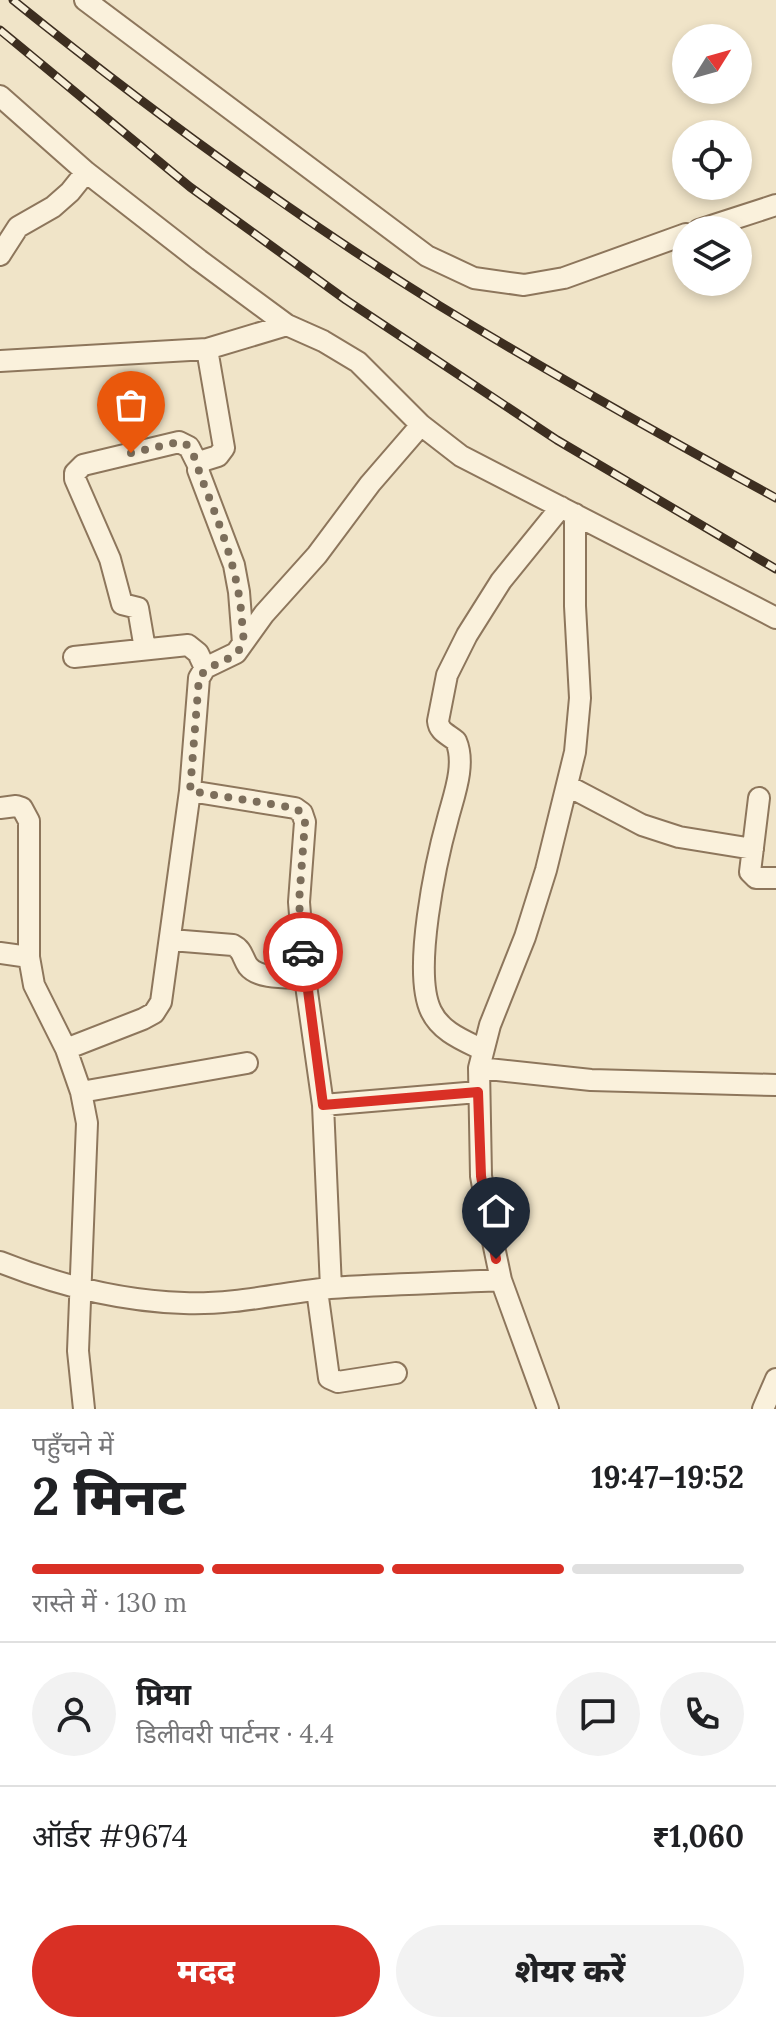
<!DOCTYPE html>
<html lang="hi">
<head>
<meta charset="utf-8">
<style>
	body { margin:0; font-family:Lora,"Noto Sans Devanagari",serif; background:#f2f2f2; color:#202124; height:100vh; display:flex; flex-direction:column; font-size:30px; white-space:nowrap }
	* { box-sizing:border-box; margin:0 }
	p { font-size:26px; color:#757577 }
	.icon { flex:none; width:44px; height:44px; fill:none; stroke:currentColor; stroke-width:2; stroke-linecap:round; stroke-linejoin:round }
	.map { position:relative; height:1409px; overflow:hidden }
	.details { display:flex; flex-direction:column; background:#fff; flex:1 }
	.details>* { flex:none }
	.needle { width:52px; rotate:53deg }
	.buttons { position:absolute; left:672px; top:24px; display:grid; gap:16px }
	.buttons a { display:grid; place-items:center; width:80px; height:80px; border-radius:50%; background:#fff; box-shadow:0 4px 12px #0003; font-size:40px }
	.pin { position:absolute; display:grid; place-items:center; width:68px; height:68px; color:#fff; margin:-82px -34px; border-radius:50% 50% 50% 0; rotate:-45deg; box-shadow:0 0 8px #0007 }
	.pin .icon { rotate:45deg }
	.courier { position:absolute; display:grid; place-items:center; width:80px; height:80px; margin:-40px; border:6px solid #d93025; border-radius:50%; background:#fff; color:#222; box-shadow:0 2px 10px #0007 }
	.headline em { font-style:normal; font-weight:800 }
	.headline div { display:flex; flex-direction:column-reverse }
	.headline { display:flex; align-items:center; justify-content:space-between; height:136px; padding:0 32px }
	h1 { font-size:52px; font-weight:800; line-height:60px }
	.bar { display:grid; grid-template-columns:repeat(4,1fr); gap:12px 8px; align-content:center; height:96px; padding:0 32px }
	.bar i { height:10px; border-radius:6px; background:#e0e0e0 }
	.bar .selected { background:#d93025 }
	.bar p { grid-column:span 4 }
	.line { display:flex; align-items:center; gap:20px; padding:0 32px; border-top:2px solid #e0e0e0 }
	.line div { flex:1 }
	.round { display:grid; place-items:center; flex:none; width:84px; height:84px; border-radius:42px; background:#f2f2f2 }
	.primary-button { display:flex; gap:16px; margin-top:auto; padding:16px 32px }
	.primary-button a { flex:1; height:92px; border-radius:48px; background:#d93025; color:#fff; font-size:32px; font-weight:800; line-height:92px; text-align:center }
	.primary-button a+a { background:#f2f2f2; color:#202124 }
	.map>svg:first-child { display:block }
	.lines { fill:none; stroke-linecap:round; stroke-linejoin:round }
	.minor-casing { stroke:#8d765c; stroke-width:24 }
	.minor { stroke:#faf1dc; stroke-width:20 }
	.rail-casing { stroke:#3d2e20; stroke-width:9 }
	.rail { stroke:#f7eed8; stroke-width:6; stroke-dasharray:18; stroke-linecap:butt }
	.done { stroke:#7c6e5b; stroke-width:8; stroke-dasharray:0 14.4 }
	.route { stroke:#d93025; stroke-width:10 }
</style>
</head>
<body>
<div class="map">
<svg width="776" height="1409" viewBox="0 0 776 1409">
	<rect width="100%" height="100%" fill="#f0e4c8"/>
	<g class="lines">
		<defs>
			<path id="minor" d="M85,0L427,256L474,278L524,285L564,278L686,234
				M0,96L86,172L199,260L287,325L323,341L358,362L421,425L461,456L776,618
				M699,230L776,205
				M0,255L18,227L53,207L70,192L86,172
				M207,349L224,448L218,456L202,461L198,470L234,565L239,592L243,643
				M0,361L207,349L287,325
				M145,649L138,608L122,604L110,559L75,479V473L83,465L179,442L189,447L198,465
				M74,657L188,645L198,653L205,668
				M568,786L642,825L679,837L753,849
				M190,791L295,808L302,813L305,822L299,902L305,978L323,1105L331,1288
				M759,798L750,872L756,878H776
				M0,808L16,806L22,808L29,821V957L34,985L66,1049L81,1092L87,1123L78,1351L84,1409
				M171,940L233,945C243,950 242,957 248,966C259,980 289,977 305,978
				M0,953L29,957
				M66,1049L143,1019L154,1013L161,1002L190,791L199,678L205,668L236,653L264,614L317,555L370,484L421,425
				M483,1050C463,1040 441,1032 431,1011C412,972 436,861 448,818C454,795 466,764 456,741C448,734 439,732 438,721L447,675L467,635L501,581L561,507
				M479,1068L591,1080L776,1085
				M81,1092L247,1063
				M323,1105L478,1092
				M0,1262C58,1285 121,1301 184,1303C233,1305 282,1293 330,1288C387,1284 444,1283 501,1280
				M317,1290L329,1378L338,1382L396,1373
				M548,1409L501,1280L492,1237L481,1176L479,1068L490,1025L525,937L546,870L575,752L580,698L575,606V514
				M763,1409L776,1379"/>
		</defs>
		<use href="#minor" class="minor-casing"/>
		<use href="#minor" class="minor"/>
		<defs>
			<path id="rail" d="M13,0C149,110 291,214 440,306C550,373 662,436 776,498
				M0,30L190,187L346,300L557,440L776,569"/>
		</defs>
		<use href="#rail" class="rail-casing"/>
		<use href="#rail" class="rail"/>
	</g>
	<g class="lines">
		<path class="done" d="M131,453L179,442L185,443C196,454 197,468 203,482C221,528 238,570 242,620C242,627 245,638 242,645C234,663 211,660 199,678L190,791L295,808L302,813L305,822L299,902L303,952"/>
		<path class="route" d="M303,952L323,1105L478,1092L481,1176L496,1259"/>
	</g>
</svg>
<div class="buttons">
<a><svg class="needle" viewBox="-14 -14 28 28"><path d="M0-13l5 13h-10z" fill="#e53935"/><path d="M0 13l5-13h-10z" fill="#757577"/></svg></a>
<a><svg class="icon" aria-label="locate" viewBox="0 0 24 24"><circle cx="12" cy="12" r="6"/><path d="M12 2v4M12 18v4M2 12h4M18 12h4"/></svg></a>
<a><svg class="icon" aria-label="layers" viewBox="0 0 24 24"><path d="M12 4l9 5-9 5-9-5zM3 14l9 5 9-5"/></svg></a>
</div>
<div class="pin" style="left:131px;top:453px;background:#ea580c"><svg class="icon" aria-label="bag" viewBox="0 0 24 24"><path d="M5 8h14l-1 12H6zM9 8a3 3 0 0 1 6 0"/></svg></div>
<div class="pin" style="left:496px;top:1259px;background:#1f2937"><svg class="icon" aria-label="home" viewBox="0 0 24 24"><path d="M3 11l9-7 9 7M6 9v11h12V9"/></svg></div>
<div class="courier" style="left:303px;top:952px"><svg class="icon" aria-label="car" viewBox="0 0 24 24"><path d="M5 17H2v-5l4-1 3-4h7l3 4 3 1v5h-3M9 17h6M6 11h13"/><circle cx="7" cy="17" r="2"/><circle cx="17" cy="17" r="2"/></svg></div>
</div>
<section class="details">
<div class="headline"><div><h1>2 मिनट</h1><p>पहुँचने में</p></div><em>19:47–19:52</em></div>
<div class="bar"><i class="selected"></i><i class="selected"></i><i class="selected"></i><i></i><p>रास्ते में · 130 m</p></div>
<div class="line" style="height:144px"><a class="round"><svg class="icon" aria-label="person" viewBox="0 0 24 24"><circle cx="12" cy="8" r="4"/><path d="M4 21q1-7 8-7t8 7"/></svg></a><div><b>प्रिया</b><p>डिलीवरी पार्टनर · 4.4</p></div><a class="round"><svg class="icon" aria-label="chat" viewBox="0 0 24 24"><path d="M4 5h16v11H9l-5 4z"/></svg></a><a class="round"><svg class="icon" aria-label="phone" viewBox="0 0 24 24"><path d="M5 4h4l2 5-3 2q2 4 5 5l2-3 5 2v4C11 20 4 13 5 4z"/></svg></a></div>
<div class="line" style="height:104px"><div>ऑर्डर #9674</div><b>₹1,060</b></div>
<div class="primary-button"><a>मदद</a><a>शेयर करें</a></div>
</section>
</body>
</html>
